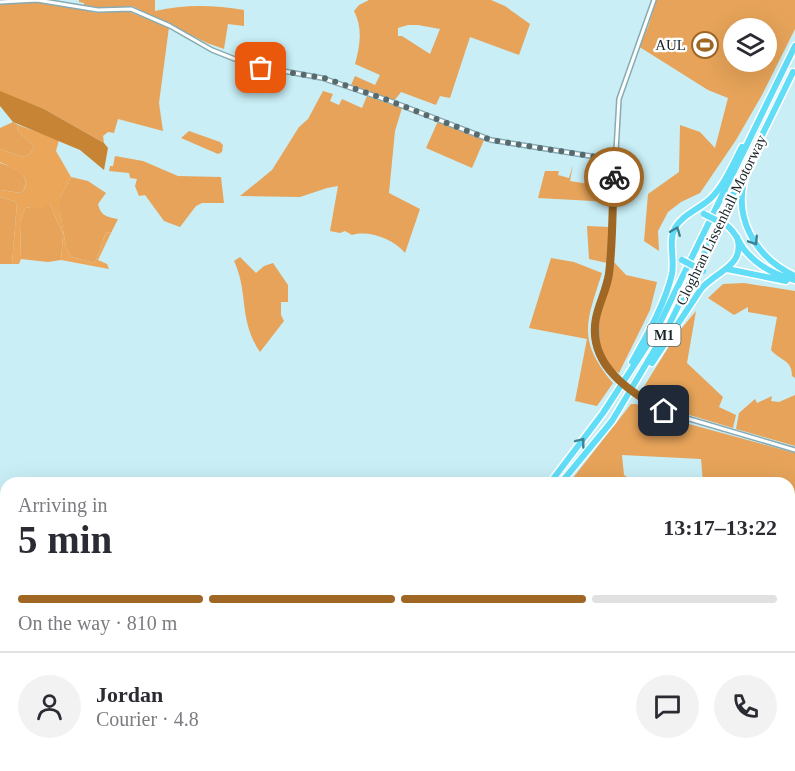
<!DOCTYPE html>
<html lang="en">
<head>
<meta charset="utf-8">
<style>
	body { margin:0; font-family:Georgia,serif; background:#f2f2f3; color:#2b2b33; height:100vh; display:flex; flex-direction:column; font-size:22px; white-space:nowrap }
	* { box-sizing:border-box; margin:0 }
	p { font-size:20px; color:#7c7c81 }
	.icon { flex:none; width:33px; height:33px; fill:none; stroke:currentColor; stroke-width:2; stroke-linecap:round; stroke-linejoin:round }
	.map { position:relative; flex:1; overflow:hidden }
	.drawer { position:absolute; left:0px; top:477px; width:795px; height:294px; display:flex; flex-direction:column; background:#fff; border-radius:18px 18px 0 0; box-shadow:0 6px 24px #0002 }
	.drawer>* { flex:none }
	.fabs { position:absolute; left:723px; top:18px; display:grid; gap:12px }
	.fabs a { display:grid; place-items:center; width:54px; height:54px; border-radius:50%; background:#fff; box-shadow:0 6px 24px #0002; font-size:30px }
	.pin { position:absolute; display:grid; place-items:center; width:51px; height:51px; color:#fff; margin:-26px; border-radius:12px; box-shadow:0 3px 9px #0006 }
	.courier { position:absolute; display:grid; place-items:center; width:60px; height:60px; margin:-30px; border:4px solid #9f6723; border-radius:50%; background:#fff; color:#222; box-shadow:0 2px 8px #0007 }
	.summary em { font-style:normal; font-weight:700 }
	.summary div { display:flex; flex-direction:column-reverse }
	.summary { display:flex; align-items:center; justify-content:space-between; height:102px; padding:0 18px }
	h1 { font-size:39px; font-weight:700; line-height:45px }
	.bar { display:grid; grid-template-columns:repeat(4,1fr); gap:9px 6px; align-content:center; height:72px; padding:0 18px }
	.bar i { height:8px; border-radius:4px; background:#e1e1e2 }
	.bar .on { background:#9f6723 }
	.bar p { grid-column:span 4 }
	.line { display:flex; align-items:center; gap:15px; padding:0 18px; border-top:2px solid #e1e1e2 }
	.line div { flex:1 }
	.round { display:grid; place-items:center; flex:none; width:63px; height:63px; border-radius:32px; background:#f2f2f3 }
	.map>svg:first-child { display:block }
	.green { fill:#e6a359; fill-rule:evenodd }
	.forest { fill:#eca659 }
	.water { fill:#c78434 }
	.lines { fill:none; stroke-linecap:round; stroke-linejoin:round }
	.minor-casing { stroke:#88abb3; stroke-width:6 }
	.highway-casing { stroke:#fff; stroke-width:9 }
	.minor { stroke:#fff; stroke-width:3 }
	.highway { stroke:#62ddf7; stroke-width:6 }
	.minor-bridge-casing { stroke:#88abb3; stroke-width:6; stroke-linecap:butt }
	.highway-bridge-casing { stroke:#fff; stroke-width:9; stroke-linecap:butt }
	.minor-bridge { stroke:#fff; stroke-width:3 }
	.highway-bridge { stroke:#62ddf7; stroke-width:6 }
	.oneway { stroke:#3d8190 }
	.done { stroke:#566b70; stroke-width:6; stroke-dasharray:0 10.8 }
	.route { stroke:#9f6723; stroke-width:8 }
	.labels { text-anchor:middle; stroke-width:4.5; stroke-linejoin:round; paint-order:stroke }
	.shield { fill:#fff; stroke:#5d6668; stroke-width:1.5 }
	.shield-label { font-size:14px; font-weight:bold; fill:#182528 }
	.poi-label { font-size:15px; fill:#182528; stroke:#fff; text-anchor:end }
	.street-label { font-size:15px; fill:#182528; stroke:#fff }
</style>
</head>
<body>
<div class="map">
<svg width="795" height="771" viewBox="0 0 795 771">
	<rect width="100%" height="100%" fill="#c9eef6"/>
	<path class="green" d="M79,0H155V11C186,4 213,5 244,10V26L228,24L224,49L207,43L132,6L98,9L84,6V3L79,2Z
		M369,0H491L505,6L530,24L519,55L470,37L450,98L440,96L436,105L401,92L394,101L351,85L355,76L375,85L380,75L355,64C360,46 363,28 354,11L359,5ZM408,25H418L440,29L430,54L402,36H398V28Z
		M656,0H795V29L762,95L736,140L700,193L681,202L668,212L658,231L659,251L644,241L648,194L679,172L680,125L700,132L715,148L728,98L708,90L638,46L648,27ZM734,28H766V62H734Z
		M26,1H43L97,13L125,10L169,27L159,103L163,131L118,119L114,133L108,132L103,136L104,143L44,109L0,92V2Z
		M323,91L333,94L330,101L339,105L342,99L362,108L367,96L402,108L395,131L389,193L420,209L405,253C393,239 370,230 352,235L345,231L340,233L330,231L338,186L327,188L300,197L240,196L272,170L299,127L308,119Z
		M438,121L484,140L472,168L426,148Z
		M13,122L18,125L17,131L34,146L30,154L23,157L0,149V128Z
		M189,131L220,142L223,145L222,152L218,154L181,138Z
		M115,156L143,161L178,176L221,177L224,203H202L196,206L180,227L164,221L145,195L139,196L135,186L137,179L130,178L129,173L109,171L110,166H113Z
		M0,163C13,167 36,177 21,193L0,190Z
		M573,165L570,181L589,184L590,179L593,184L612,187L611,202L538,198L545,171H559L558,175L569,178Z
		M71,177L88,181L106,193L98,204C101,216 107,217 118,219L111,233L106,232L95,263L71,257L66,247L60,212V198Z
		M0,197L17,202L12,264H0Z
		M50,204L63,235L61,260L48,262L21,259L20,223L25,208Z
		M587,226L610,227L607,263L589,259Z
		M240,257L256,273L264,266L273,263L288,285V302H281V315L284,321L260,352C238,319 249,293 234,261Z
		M551,258L574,262L602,273C586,323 577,340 613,383L597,406L575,401L587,339L529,328Z
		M612,260L626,275L657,282L650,310L619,373C614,371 610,366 606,360C587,328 610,294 612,260Z
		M744,283L795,291V378L792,376C792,359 780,361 771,350L777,317L748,312V307L734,315L708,298L723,284Z
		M696,311L687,363L723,397L719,407L736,415L733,428L676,411L640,393L676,335Z
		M795,395V446L736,429L739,413L755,399L757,403L772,396L771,401L779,402Z
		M631,404H636L678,421L795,453V523H789V483H703L701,459L622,455L624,475L636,483H569Z
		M0,569L6,602V665L0,662Z
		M0,720L6,722V765H98L96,769L100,771H0Z
		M576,765H663L656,769L658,771H573Z"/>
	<path class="forest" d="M18,125L59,140L56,151L71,177L60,198V212L66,247L71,257L95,263L106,232L111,233L98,260L107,264L109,269L61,260L63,235L50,204L40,210L32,207L25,208L20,223L21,259L19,264H12L17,202L0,197V190L21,193C37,177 12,168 0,162V149L23,157L30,154L34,146L17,131Z"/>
	<path class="water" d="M0,91L44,109L104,143L108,148L104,170L80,150L13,122L0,106Z"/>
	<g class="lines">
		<defs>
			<path id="minor" d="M0,2L37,0L98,10L131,9L170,26L212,50L250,65L322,78L390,101L491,140L615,160
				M615,377L604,364L597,347L596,319L609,271L619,99L654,0
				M641,398L676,415L795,450
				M0,535L6,540
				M789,629L795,630
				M141,765L143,771"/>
			<path id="highway" d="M747,172C731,215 754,257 795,276
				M726,225C735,231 737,239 743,248C756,265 774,275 795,280
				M727,269L786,281
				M632,362C647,335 665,304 672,274C675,259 668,241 675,228C682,215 699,209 710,199C724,186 733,164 742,147
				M652,363L701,289C716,271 746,266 737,237
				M550,483L603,413L655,333L795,46
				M561,483L612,421L667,329L793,72
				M357,765L361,771
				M381,771L384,765
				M389,771L392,765
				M405,771L406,765"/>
		</defs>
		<use href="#minor" class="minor-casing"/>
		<use href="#highway" class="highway-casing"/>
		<use href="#minor" class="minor"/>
		<use href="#highway" class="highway"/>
		<defs>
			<path id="minor-bridge" d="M615,377L641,398"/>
			<path id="highway-bridge" d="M704,214L726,225
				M682,260L703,271"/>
		</defs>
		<use href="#minor-bridge" class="minor-bridge-casing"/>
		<use href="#highway-bridge" class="highway-bridge-casing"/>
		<use href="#minor-bridge" class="minor-bridge"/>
		<use href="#highway-bridge" class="highway-bridge"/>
	</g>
	<defs><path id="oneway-chevron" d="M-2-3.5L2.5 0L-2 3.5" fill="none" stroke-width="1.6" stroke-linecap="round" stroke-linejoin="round" transform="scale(1.5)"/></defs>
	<g class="oneway">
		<use href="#oneway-chevron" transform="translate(676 231) rotate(-68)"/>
		<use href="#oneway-chevron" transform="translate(754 241) rotate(57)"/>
		<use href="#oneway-chevron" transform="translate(581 442) rotate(-52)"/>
	</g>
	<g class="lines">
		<path class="done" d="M261,68L324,78L382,98L491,140L615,160L614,177"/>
		<path class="route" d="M614,177C612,209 613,242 609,274C607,289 599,303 596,318C587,364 629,392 664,411"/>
	</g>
	<defs>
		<symbol id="stadium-ring" viewBox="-11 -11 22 22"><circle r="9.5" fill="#fff" stroke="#9f6723" stroke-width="1.5"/><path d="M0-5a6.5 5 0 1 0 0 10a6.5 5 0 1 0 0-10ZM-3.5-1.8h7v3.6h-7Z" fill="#9f6723"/></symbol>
	</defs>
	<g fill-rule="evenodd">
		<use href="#stadium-ring" x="690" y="30" width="30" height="30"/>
	</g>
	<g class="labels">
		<rect class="shield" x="647.5" y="324" width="33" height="22" rx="4.5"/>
		<g class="shield-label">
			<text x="664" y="340">M1</text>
		</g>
		<g class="poi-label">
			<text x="686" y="50">AUL</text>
		</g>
		<g class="street-label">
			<text transform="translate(721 220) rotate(-64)" y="5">Cloghran Lissenhall Motorway</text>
		</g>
	</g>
</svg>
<div class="fabs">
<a><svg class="icon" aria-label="layers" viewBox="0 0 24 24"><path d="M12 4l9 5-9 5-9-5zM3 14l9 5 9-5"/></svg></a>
</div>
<div class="pin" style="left:261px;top:68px;background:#ea580c"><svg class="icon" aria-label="bag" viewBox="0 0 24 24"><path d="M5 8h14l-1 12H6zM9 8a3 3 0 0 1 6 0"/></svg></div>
<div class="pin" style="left:664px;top:411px;background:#1f2937"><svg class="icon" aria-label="home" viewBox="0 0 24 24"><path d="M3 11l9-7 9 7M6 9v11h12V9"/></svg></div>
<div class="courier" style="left:614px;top:177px"><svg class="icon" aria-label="bike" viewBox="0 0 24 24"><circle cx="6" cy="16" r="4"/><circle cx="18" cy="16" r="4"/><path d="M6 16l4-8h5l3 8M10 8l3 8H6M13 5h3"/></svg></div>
<section class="drawer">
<div class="summary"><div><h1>5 min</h1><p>Arriving in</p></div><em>13:17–13:22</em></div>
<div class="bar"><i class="on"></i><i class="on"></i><i class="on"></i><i></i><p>On the way · 810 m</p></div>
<div class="line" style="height:108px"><a class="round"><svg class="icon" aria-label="person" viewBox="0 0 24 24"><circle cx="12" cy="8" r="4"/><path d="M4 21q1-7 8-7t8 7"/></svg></a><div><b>Jordan</b><p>Courier · 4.8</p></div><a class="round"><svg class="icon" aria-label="chat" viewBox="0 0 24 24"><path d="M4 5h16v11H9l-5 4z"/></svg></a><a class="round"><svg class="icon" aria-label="phone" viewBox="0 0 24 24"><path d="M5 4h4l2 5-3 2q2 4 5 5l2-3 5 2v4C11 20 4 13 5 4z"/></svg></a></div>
</section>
</div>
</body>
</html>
